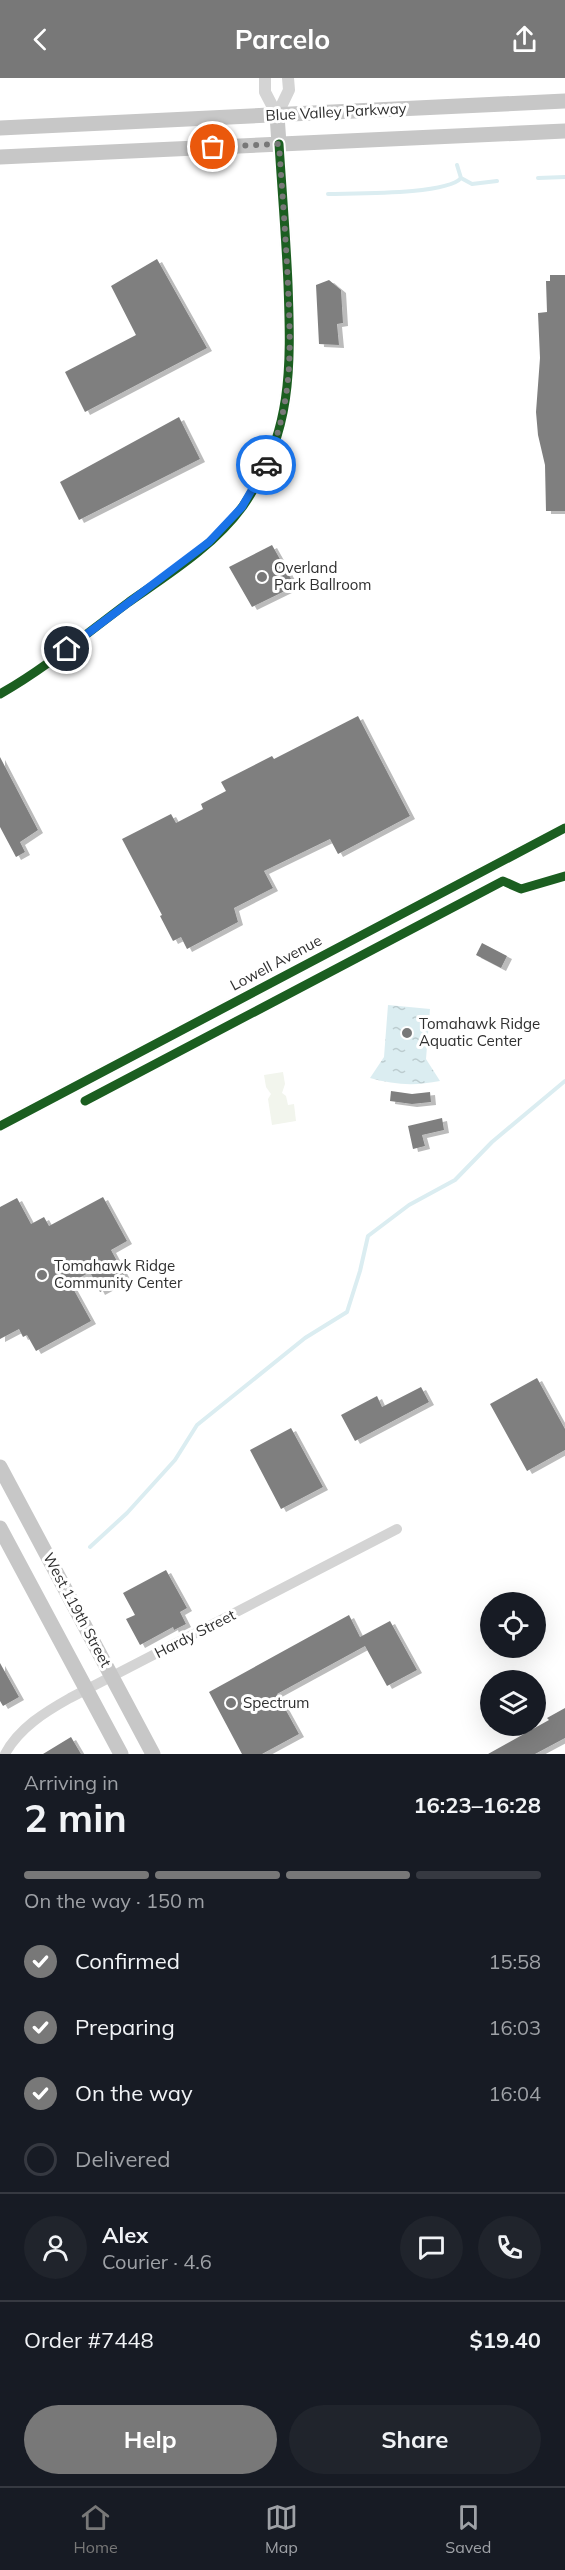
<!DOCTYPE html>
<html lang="en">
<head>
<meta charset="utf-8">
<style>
	body { margin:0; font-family:Mulish,sans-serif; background:#20242c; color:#f1f3f6; height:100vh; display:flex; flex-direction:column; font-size:22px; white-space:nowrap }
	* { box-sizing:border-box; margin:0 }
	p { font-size:20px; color:#9ea1a6 }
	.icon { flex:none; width:33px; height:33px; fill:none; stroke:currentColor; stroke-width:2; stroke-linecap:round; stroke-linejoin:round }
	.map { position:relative; height:1676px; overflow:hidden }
	.drawer { display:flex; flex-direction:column; background:#171b24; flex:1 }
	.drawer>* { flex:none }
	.controls { position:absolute; left:480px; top:1514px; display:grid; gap:12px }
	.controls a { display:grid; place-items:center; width:66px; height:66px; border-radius:50%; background:#171b24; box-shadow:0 6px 24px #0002; font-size:30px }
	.pin { position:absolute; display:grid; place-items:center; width:51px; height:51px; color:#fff; margin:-26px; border:3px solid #fff; border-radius:50%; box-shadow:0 2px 6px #0007 }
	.courier { position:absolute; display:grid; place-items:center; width:60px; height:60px; margin:-30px; border:4px solid #1a73e8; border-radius:50%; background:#fff; color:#222; box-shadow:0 2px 8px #0007 }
	.head em { font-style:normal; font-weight:700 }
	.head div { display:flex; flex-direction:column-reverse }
	.head { display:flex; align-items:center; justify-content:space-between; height:102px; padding:0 24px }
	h1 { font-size:39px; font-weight:700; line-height:45px }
	.bar { display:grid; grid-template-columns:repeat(4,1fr); gap:9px 6px; align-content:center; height:72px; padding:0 24px }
	.bar i { height:8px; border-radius:4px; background:#363941 }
	.bar .selected { background:#787878 }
	.bar p { grid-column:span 4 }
	.line { display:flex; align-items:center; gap:15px; padding:0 24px; border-top:2px solid #363941 }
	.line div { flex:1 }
	.round { display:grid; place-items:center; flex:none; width:63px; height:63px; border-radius:32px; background:#20242c }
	ol { padding:0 24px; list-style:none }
	li { display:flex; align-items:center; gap:18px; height:66px }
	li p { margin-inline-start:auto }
	li .icon { padding:6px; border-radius:50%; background:#787878; color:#fff; stroke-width:4 }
	li:last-child { color:#9ea1a6 }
	li i { width:33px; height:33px; border:3px solid #363941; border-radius:50% }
	.action { display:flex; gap:12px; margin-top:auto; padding:12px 24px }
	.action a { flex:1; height:69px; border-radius:36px; background:#787878; color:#fff; font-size:24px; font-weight:700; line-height:69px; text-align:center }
	.action a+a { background:#20242c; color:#f1f3f6 }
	header { display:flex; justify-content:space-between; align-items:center; height:78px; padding:0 24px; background:#787878; color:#fff; font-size:27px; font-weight:700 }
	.menu { display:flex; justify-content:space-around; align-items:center; height:84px; border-top:2px solid #363941; background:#171b24; font-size:16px; color:#9ea1a6 }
	.menu a { display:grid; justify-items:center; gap:3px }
	.menu .selected { color:#787878 }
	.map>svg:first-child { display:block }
	.garden { fill:#f2f5ed }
	.water { fill:url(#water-ripples) }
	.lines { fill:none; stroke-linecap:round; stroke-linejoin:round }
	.stream { stroke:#dbedf1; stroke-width:4 }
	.building { fill:#7f7f7f; filter:url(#shadow) }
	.minor { stroke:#d4d4d4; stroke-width:10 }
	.tertiary { stroke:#d4d4d4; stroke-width:12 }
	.primary { stroke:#c7c7c7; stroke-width:15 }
	.cycleway-casing { stroke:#fff; stroke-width:13 }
	.cycleway { stroke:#1b5e20; stroke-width:9 }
	.done { stroke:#787878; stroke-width:6; stroke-dasharray:0 10.8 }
	.route { stroke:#1a73e8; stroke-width:8 }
	.poi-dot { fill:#787878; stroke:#fff; stroke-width:2 }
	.labels { text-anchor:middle; stroke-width:6; stroke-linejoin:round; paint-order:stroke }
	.street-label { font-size:15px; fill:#2f2f2f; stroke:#fff }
	.poi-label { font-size:15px; fill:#2f2f2f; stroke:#fff; text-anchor:start }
</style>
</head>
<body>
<header><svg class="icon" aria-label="back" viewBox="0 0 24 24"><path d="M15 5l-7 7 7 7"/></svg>Parcelo<svg class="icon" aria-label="share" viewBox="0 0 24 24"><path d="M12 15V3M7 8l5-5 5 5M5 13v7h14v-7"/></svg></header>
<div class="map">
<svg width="565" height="1676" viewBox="0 0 565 1676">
	<defs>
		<pattern id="water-ripples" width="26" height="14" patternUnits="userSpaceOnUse" patternTransform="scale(1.5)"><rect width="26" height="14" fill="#dbedf1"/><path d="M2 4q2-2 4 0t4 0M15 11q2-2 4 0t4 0" fill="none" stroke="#bccccf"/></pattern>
		<filter id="shadow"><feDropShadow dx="5" dy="3" stdDeviation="0" flood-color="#0004"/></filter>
	</defs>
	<rect width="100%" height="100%" fill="#fff"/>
	<path class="garden" d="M283,994L285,1006L282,1015L286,1018L288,1027L294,1026L296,1043L272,1047L268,1021L271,1016L266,1009L264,997Z"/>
	<path class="water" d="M388,927L430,931L426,981L440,1003C415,1008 395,1007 370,1000L384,979Z"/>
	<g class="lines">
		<path class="stream" d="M457,87L461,100L472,106L497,103
			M538,100L565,99
			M328,116C353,115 447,117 461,100
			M90,1469L127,1435L175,1382L197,1347L305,1260L347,1234L360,1193L368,1158L409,1127L455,1102L492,1064L565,1003"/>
	</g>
	<path class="building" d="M157,181L207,270L85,334L65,294L136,257L111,208Z
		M550,197H565V433H546L545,387L538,357L536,334L540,280L538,235L547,234L546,203H550Z
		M329,202L341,212L343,245L337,246L339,267L319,266L316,207Z
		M179,339L200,381L79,442L60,404Z
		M272,467L295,508L252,529L229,489Z
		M358,638L410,738L338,776L330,761L264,793L273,810L234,830L238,844L187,871L181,859L173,863L160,838L162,837L122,761L171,736L176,745L203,731L201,726L226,713L221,704L272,678L274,681Z
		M0,679L38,752L20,764L25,774L16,779L0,749Z
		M482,865L507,878L501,890L476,877Z
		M391,1013L412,1016L430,1014L431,1024L412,1026L390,1023Z
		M442,1040L444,1052L422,1057L425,1068L413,1071L408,1048Z
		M103,1119L127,1163L111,1172L126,1200L100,1214L90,1194L70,1205L91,1243L36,1273L27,1257L23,1259L19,1251L0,1261V1129L17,1120L31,1146L44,1139L49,1148Z
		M537,1300L565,1351V1372L527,1393L490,1326Z
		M421,1309L429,1324L355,1363L341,1337L377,1318L382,1329Z
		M291,1350L323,1409L281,1431L250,1372Z
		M166,1492L187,1530L180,1534L186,1546L174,1552L173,1549L140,1567L126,1541L135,1537L123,1515Z
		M349,1537L360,1559L390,1543L417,1592L387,1608L365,1568L277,1616L299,1656L262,1676H242L209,1614Z
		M0,1585L19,1619L3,1628L0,1623Z
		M565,1630V1660L535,1676H488L549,1642L547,1640Z
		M71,1659L81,1676H43L66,1662Z"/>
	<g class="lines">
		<path class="minor" d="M5,1676C19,1650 45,1634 70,1620L397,1451"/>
		<path class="tertiary" d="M265,0V14L277,37
			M277,37L289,12L288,0
			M0,616C46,590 87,555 129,524C169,496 214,468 243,428C293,356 291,289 288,206C286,160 282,113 279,66
			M0,1048L565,750"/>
		<path class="primary" d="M277,37L279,66
			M0,50L565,23
			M0,79L565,53
			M0,1389L153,1676
			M0,1450L121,1676"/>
		<defs>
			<path id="cycleway" d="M0,616C46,590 87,555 129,524C169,496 214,468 243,428C293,356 291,289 288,206C286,160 282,113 279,66
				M85,1023L503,803L521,811L565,798
				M0,1048L565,750"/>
		</defs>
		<use href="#cycleway" class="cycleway-casing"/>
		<use href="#cycleway" class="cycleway"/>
	</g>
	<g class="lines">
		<path class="done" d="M213,69L279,66C282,113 286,160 288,208C291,275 293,323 266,387"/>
		<path class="route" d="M67,571L209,464L242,429L266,387"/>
	</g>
	<g class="poi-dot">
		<circle cx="262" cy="499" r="6"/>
		<circle cx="407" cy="955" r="6"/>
		<circle cx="42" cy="1197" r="6"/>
		<circle cx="231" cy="1625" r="6"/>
	</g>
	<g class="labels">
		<g class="street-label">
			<text transform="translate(336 34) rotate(-3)" y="5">Blue Valley Parkway</text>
			<text transform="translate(276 885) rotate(-28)" y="5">Lowell Avenue</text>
			<text transform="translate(77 1532) rotate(62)" y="5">West 119th Street</text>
			<text transform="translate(195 1556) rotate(-27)" y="5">Hardy Street</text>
		</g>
		<g class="poi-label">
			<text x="274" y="495">Overland<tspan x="274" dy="17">Park Ballroom</tspan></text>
			<text x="419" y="951">Tomahawk Ridge<tspan x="419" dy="17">Aquatic Center</tspan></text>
			<text x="54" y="1193">Tomahawk Ridge<tspan x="54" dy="17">Community Center</tspan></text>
			<text x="243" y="1630">Spectrum</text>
		</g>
	</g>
</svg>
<div class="controls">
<a><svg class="icon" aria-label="locate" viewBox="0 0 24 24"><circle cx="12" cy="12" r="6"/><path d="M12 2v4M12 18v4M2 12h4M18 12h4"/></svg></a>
<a><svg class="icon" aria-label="layers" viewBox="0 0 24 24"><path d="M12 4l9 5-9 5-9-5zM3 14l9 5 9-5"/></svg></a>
</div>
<div class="pin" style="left:213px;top:69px;background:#ea580c"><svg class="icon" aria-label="bag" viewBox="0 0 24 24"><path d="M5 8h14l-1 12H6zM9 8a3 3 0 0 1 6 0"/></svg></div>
<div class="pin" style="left:67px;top:571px;background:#1f2937"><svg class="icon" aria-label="home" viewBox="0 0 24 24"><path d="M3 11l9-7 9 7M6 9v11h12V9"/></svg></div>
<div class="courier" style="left:266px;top:387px"><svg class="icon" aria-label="car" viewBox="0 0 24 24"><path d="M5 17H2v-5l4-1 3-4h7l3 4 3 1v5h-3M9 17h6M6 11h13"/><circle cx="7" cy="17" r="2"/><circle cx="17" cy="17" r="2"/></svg></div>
</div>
<section class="drawer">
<div class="head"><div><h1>2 min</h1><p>Arriving in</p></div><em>16:23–16:28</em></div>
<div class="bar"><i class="selected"></i><i class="selected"></i><i class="selected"></i><i></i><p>On the way · 150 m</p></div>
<ol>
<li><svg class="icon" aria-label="check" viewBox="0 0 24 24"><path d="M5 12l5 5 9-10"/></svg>Confirmed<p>15:58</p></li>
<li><svg class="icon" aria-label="check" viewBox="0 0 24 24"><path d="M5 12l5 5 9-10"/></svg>Preparing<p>16:03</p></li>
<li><svg class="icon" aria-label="check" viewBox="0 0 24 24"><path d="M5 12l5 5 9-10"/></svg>On the way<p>16:04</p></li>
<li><i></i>Delivered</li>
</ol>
<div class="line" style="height:108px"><a class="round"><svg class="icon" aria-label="person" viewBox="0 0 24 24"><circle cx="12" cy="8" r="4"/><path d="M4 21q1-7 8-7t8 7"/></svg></a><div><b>Alex</b><p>Courier · 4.6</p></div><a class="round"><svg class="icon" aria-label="chat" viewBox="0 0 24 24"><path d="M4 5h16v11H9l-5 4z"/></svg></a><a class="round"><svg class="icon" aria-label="phone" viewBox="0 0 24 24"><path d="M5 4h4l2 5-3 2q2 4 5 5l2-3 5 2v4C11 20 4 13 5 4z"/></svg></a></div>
<div class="line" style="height:78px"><div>Order #7448</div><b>$19.40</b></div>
<div class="action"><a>Help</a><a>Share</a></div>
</section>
<nav class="menu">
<a class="selected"><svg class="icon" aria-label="home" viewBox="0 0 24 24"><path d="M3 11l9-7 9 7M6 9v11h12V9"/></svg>Home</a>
<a><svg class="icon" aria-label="map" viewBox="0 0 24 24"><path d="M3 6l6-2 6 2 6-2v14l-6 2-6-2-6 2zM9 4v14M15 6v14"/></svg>Map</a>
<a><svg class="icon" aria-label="saved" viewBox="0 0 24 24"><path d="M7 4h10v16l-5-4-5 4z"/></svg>Saved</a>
</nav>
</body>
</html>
